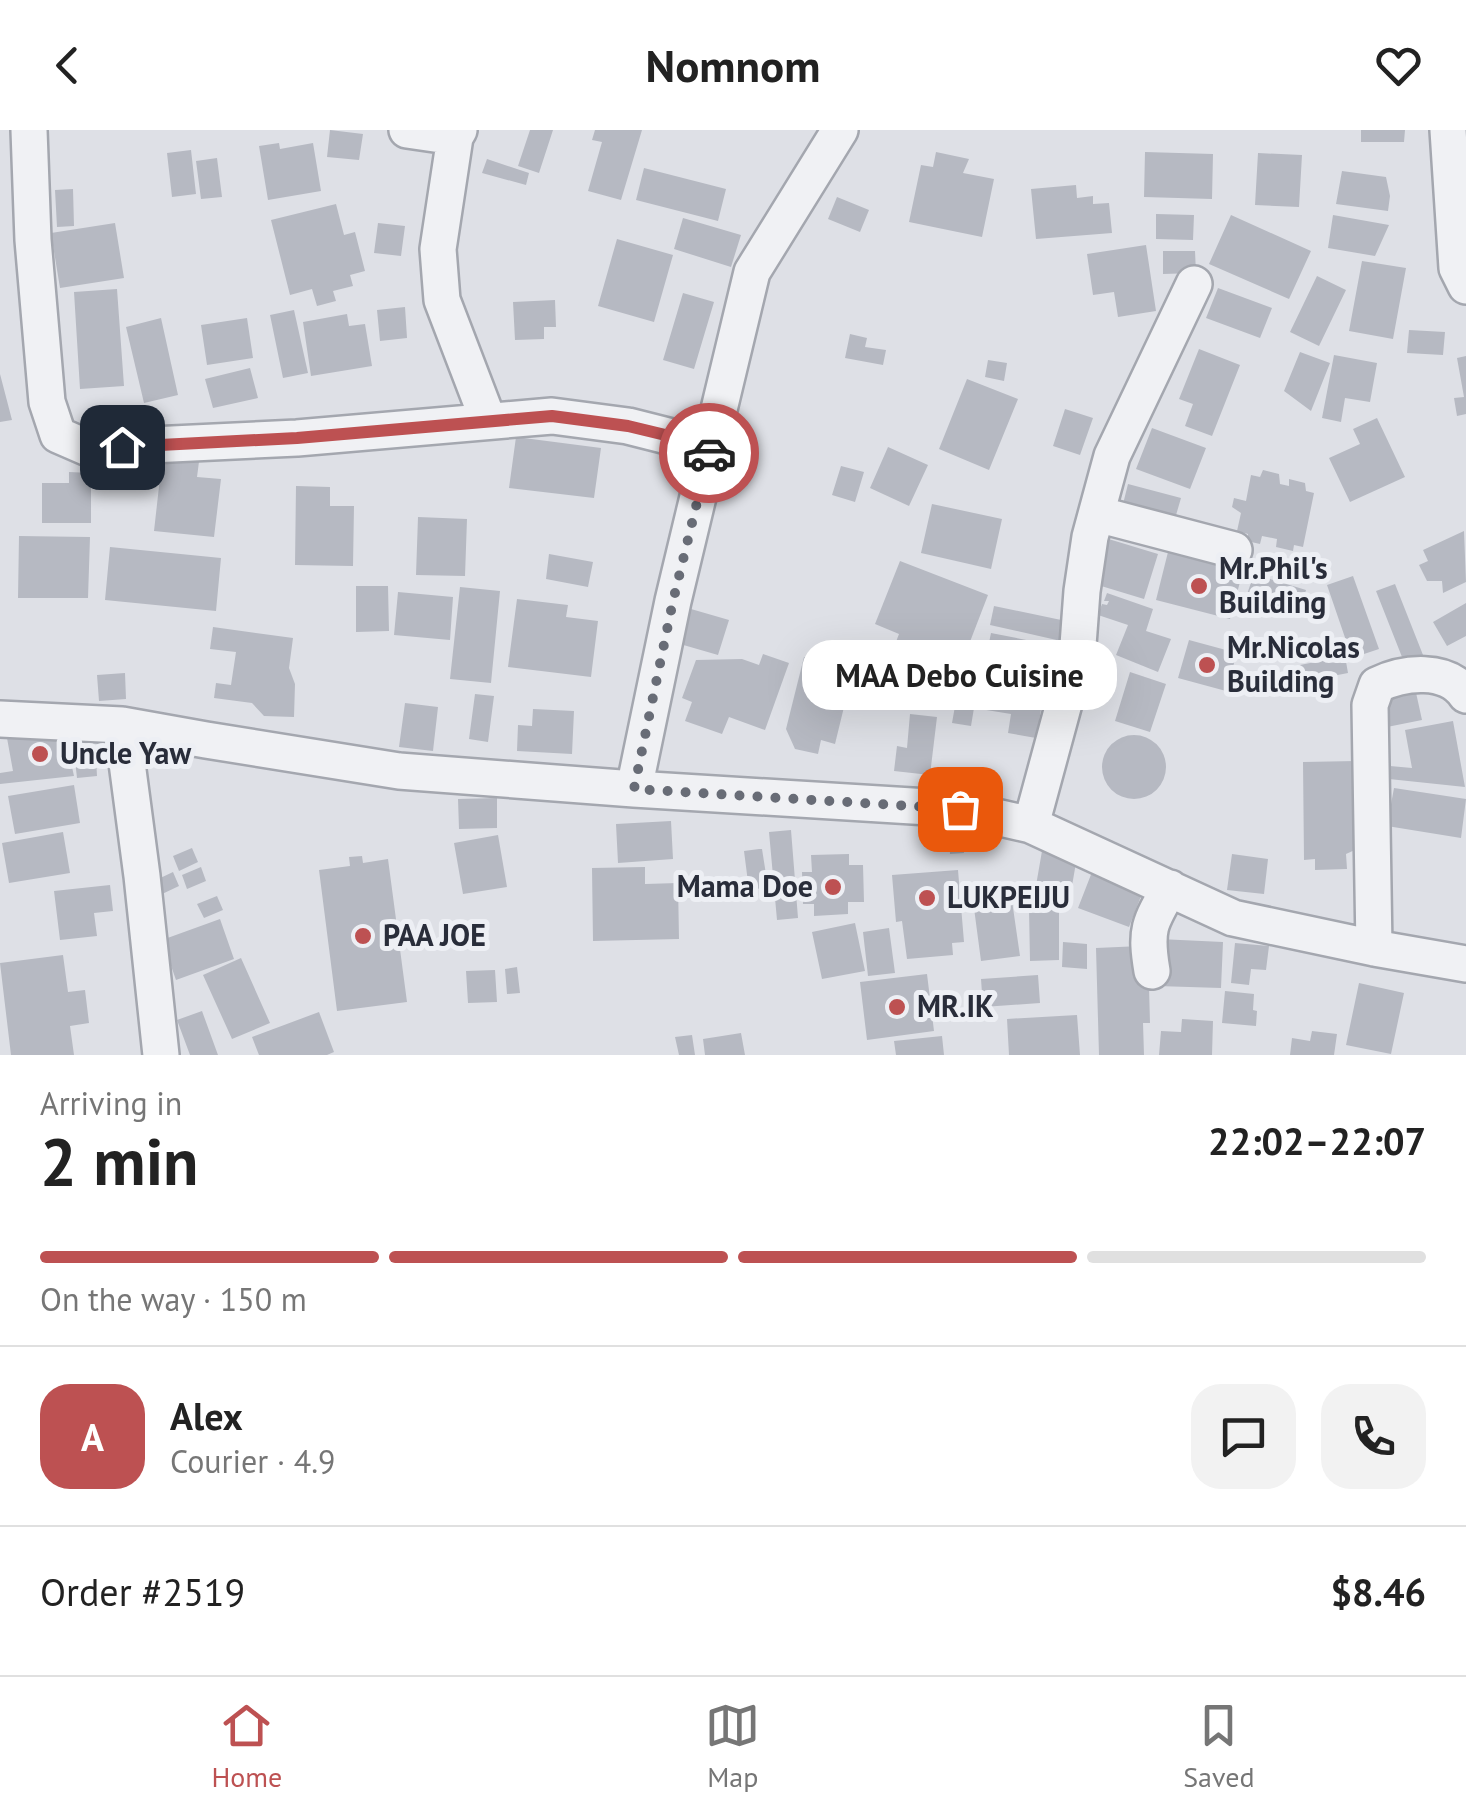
<!DOCTYPE html>
<html lang="en">
<head>
<meta charset="utf-8">
<style>
	body { margin:0; font-family:"PT Sans",sans-serif; background:#f2f2f2; color:#222; height:100vh; display:flex; flex-direction:column; font-size:38px; white-space:nowrap }
	* { box-sizing:border-box; margin:0 }
	p { font-size:32px; color:#767676 }
	.icon { flex:none; width:55px; height:55px; fill:none; stroke:currentColor; stroke-width:2; stroke-linecap:round; stroke-linejoin:round }
	.map { position:relative; height:925px; overflow:hidden }
	.panel { display:flex; flex-direction:column; background:#fff; flex:1 }
	.panel>* { flex:none }
	.pin { position:absolute; display:grid; place-items:center; width:85px; height:85px; color:#fff; margin:-42px; border-radius:20px; box-shadow:0 5px 15px #0006 }
	.courier { position:absolute; display:grid; place-items:center; width:100px; height:100px; margin:-50px; border:8px solid #bd5152; border-radius:50%; background:#fff; color:#222; box-shadow:0 2px 12px #0007 }
	.bubble { position:absolute; height:70px; border-radius:30px; background:#fff; box-shadow:0 10px 40px #0002; font-size:32px; font-weight:600; line-height:70px; text-align:center }
	.summary em { font-style:normal; font-weight:600 }
	.summary div { display:flex; flex-direction:column-reverse }
	.summary { display:flex; align-items:center; justify-content:space-between; height:170px; padding:0 40px }
	h1 { font-size:65px; font-weight:600; line-height:75px }
	.bar { display:grid; grid-template-columns:repeat(4,1fr); gap:15px 10px; align-content:center; height:120px; padding:0 40px }
	.bar i { height:12px; border-radius:8px; background:#e0e0e0 }
	.bar .selected { background:#bd5152 }
	.bar p { grid-column:span 4 }
	.line { display:flex; align-items:center; gap:25px; padding:0 40px; border-top:2px solid #e0e0e0 }
	.line div { flex:1 }
	.round { display:grid; place-items:center; flex:none; width:105px; height:105px; border-radius:30px; background:#f2f2f2 }
	header { display:flex; justify-content:space-between; align-items:center; height:130px; padding:0 40px; background:#fff; font-size:45px; font-weight:600 }
	.tab-bar { display:flex; justify-content:space-around; align-items:center; height:140px; border-top:2px solid #e0e0e0; background:#fff; font-size:28px; color:#767676 }
	.tab-bar a { display:grid; justify-items:center; gap:5px }
	.tab-bar .selected { color:#bd5152 }
	.map>svg:first-child { display:block }
	.building { fill:#b6b9c2 }
	.lines { fill:none; stroke-linecap:round; stroke-linejoin:round }
	.minor-casing { stroke:#a4a7af; stroke-width:40 }
	.minor { stroke:#f0f1f4; stroke-width:35 }
	.done { stroke:#686c76; stroke-width:10; stroke-dasharray:0 18 }
	.route { stroke:#bd5152; stroke-width:12 }
	.poi-dot { fill:#bd5152; stroke:#edeff4; stroke-width:4 }
	.labels { text-anchor:middle; stroke-width:10; stroke-linejoin:round; paint-order:stroke }
	.poi-label { font-size:30px; font-weight:bold; fill:#292d3a; stroke:#edeff4; text-anchor:start }
</style>
</head>
<body>
<header><svg class="icon" aria-label="back" viewBox="0 0 24 24"><path d="M15 5l-7 7 7 7"/></svg>Nomnom<svg class="icon" aria-label="heart" viewBox="0 0 24 24"><path d="M12 20l-8-8c-3-5 5-10 8-4 3-6 11-1 8 4z"/></svg></header>
<div class="map">
<svg width="1466" height="925" viewBox="0 0 1466 925">
	<rect width="100%" height="100%" fill="#dee0e6"/>
	<path class="building" d="M330,0L363,4L359,30L327,27Z
		M530,0H553L539,43L518,36Z
		M595,0H642L621,70L588,61L602,12L592,10Z
		M1361,0H1405L1404,12H1361Z
		M279,13L280,19L313,13L321,61L268,70L259,16Z
		M191,20L196,64L172,67L167,23Z
		M936,22L969,29L963,43L994,49L982,107L909,92L921,35L933,37Z
		M1145,22L1213,24L1212,69L1144,67Z
		M1258,23L1302,25L1299,77L1255,75Z
		M217,28L222,67L201,69L196,31Z
		M487,29L529,43L526,55L482,43Z
		M644,38L726,59L718,91L636,70Z
		M1342,41L1386,47L1390,66L1388,81L1336,74Z
		M1076,55L1077,68L1093,66V74L1109,73L1112,103L1036,109L1031,59Z
		M73,59L74,96L57,97L55,60Z
		M837,67L869,80L860,102L828,89Z
		M336,74L344,105L355,102L365,141L350,145L353,156L333,161L336,171L317,176L312,159L290,165L271,90Z
		M1156,84L1194,85L1193,110L1156,109Z
		M1231,85L1311,121L1289,169L1209,134Z
		M1333,85L1389,95L1375,126L1328,118Z
		M683,88L741,105L731,137L674,119Z
		M115,93L124,148L60,158L51,103Z
		M378,93L405,96L401,126L374,123Z
		M617,109L673,125L654,192L598,176Z
		M1146,115L1156,181L1118,187L1114,162L1093,165L1087,124Z
		M1163,121H1195L1196,143L1163,144Z
		M1362,131L1406,138L1393,209L1349,201Z
		M1317,146L1346,160L1319,216L1290,202Z
		M1218,158L1272,178L1260,208L1206,188Z
		M117,159L124,256L80,259L74,162Z
		M683,163L714,172L694,239L663,230Z
		M555,170L556,197H544V209L515,210L513,172Z
		M405,177L407,208L380,211L377,180Z
		M294,180L308,243L283,248L270,185Z
		M347,184L349,196L365,194L372,236L311,246L303,192Z
		M161,188L178,265L144,273L126,197Z
		M247,188L253,228L207,235L201,195Z
		M1409,200L1445,202L1443,225L1407,223Z
		M850,204L867,208L865,217L886,220L883,235L845,228Z
		M1199,219L1240,235L1212,306L1185,296L1193,274L1179,269Z
		M1300,222L1330,233L1311,281L1284,261Z
		M1334,225L1377,233L1370,272L1345,268L1341,292L1322,288Z
		M1466,226V284L1457,286L1454,268L1464,267L1457,228Z
		M988,230L1007,233L1004,251L985,247Z
		M250,238L258,268L213,278L205,249Z
		M0,244L12,290L0,292Z
		M967,249L1018,269L989,340L939,319Z
		M1065,279L1093,288L1080,325L1053,316Z
		M1377,288L1405,347L1350,372L1329,328L1360,314L1353,299Z
		M1152,298L1206,318L1190,359L1136,339Z
		M516,307L601,318L594,368L509,358Z
		M888,317L928,335L909,376L870,358Z
		M182,322L200,324L197,347L221,349L214,407L154,401L162,330L177,332Z
		M841,336L864,342L855,372L832,365Z
		M1263,340L1279,344L1280,354L1289,356V349L1305,353L1306,361L1314,363L1303,417L1294,415L1293,421L1276,417L1277,409L1262,406L1260,414L1247,411L1248,404L1237,401L1241,383L1232,377L1234,368L1246,371L1251,345L1260,347Z
		M69,342L91,343V393H42V353H69Z
		M1128,354L1181,368L1172,399L1123,374Z
		M296,356L330,357V376H354L353,436L295,435Z
		M932,374L1002,389L991,439L921,423Z
		M418,387L467,389L465,446L416,445Z
		M1464,401L1466,452L1443,463L1442,451H1427L1419,435L1428,431L1423,420Z
		M19,406L90,407L88,468H18Z
		M1102,407L1158,424L1144,469L1088,452Z
		M110,417L221,428L216,481L105,470Z
		M1168,422L1243,441L1230,489L1156,470Z
		M549,424L593,432L588,457L546,449Z
		M900,431L988,465L956,548L934,540L928,555L915,550L912,558L896,552L899,543L886,538L899,504L875,494Z
		M1254,444L1306,460L1299,483L1246,467Z
		M1353,446L1379,519L1352,528L1327,455Z
		M1395,454L1423,525L1402,527L1376,461Z
		M356,456H388L389,501L356,502Z
		M460,457L500,461L491,553L450,549Z
		M398,462L453,467L450,510L394,505Z
		M1107,463L1153,479L1146,501L1171,509L1158,542L1116,525L1128,495L1098,485L1102,474L1107,475L1109,471H1104Z
		M517,469L568,475L566,487L598,491L591,547L508,537Z
		M1466,473V506L1447,516L1433,492Z
		M994,476L1066,491L1061,511L990,495Z
		M691,479L729,490L718,525L680,514Z
		M213,497L293,508L289,538L295,554L294,587L264,586L252,573L214,568L216,553L231,555L236,522L210,519Z
		M991,503L1057,516L1048,561L982,547Z
		M1189,510L1237,523L1226,561L1178,548Z
		M763,524L789,533L765,600L729,587L722,604L685,591L692,572L682,568L696,530L742,529L759,535Z
		M1345,526L1348,543L1297,553L1300,535Z
		M804,527L865,542L855,580L844,577L835,614L821,610L818,624L795,619L786,599Z
		M1130,542L1166,554L1150,602L1115,591Z
		M125,543L126,569L99,571L97,545Z
		M960,548L1044,563L1036,608L1008,603L1011,584L974,578L971,596L952,593Z
		M1415,558L1422,590L1387,597L1380,566Z
		M475,564L494,566L488,612L469,609Z
		M405,573L438,577L433,621L399,617Z
		M533,579L574,581L572,624L517,621L518,595L532,596Z
		M910,584L937,587L930,645L894,641L897,616L907,618Z
		M1453,591L1465,657L1389,649L1390,636L1412,638L1405,600Z
		M64,601L74,646L0,654V643L13,641L7,608Z
		M1102 637a32 32 0 1 1 64 0a32 32 0 1 1-64 0Z
		M96,628L97,646L77,648L75,630Z
		M1356,631L1357,719L1346,724L1347,739L1315,740V729L1304,730L1303,632Z
		M74,655L80,693L15,704L8,666Z
		M1394,658L1466,669L1461,708L1387,696Z
		M497,668V698L459,699L458,669Z
		M671,691L673,729L618,733L616,694Z
		M791,700L798,788L777,790L769,702Z
		M949,701H963L964,723L950,724Z
		M63,702L70,743L9,753L2,713Z
		M498,705L507,757L463,764L454,713Z
		M192,718L198,732L179,741L173,726Z
		M759,719H762L768,757L749,760L744,721Z
		M1042,721L1077,727L1069,773L1034,767Z
		M849,724V735H863L864,772H848V784L814,786V774H803L802,742H812L811,725Z
		M1232,724L1268,729L1264,764L1227,760Z
		M362,726L363,733L388,729L407,872L337,881L319,740L350,736L349,727Z
		M201,737L206,751L187,759L182,745Z
		M645,737V754L678,753L679,809L593,811L592,738Z
		M958,740L964,812L952,813L953,825L907,829L902,791L896,792L892,745Z
		M173,742L179,756L160,765L154,751Z
		M1092,742L1143,761L1129,797L1078,778Z
		M110,755L113,781L94,783L97,806L60,810L54,761Z
		M1010,757L1020,826L981,831L972,763Z
		M217,766L223,780L204,788L197,774Z
		M1029,779H1059V830L1030,831Z
		M220,789L234,829L176,850L162,810Z
		M855,793L865,841L822,849L812,802Z
		M889,798L895,843L868,846L863,802Z
		M1159,809L1223,812L1221,858L1157,856Z
		M1063,812L1087,814V839L1062,837Z
		M1235,813L1269,816L1266,840L1251,839L1249,855L1231,853Z
		M1141,816L1142,857H1149L1150,893H1143L1144,925H1099L1096,818Z
		M63,825L68,862L85,860L89,893L70,896L74,925H11L0,833Z
		M241,828L270,893L232,909L203,845Z
		M517,837L520,863L507,864L505,839Z
		M495,840L497,872L468,873L466,841Z
		M927,844L934,901L867,910L860,852Z
		M1038,845L1040,873L983,877L981,849Z
		M1359,853L1404,863L1391,924L1346,915Z
		M1225,861L1254,864L1253,880L1257,881L1256,896L1222,893Z
		M202,881L218,925H190L177,890Z
		M319,882L334,922L327,925H259L252,907Z
		M1077,885L1080,925H1009L1007,889Z
		M1182,889L1213,891L1212,925H1159L1161,901L1181,902Z
		M1312,901L1337,904L1334,925H1290L1292,908L1310,911Z
		M741,903L745,925H705L703,909Z
		M692,905L695,925H679L675,907Z
		M942,906L944,925H896L894,911Z"/>
	<g class="lines">
		<defs>
			<path id="minor" d="M29,0L33,110L47,272L58,305L88,318L297,308L552,286L628,296L711,317
				M407,0L455,7
				M459,0L455,7L438,119L442,170L488,290
				M1448,0L1457,138L1466,156
				M1097,384L1234,420
				M0,589L122,595
				M634,659L673,471L752,142L840,0
				M1031,695L1069,555L1078,515L1082,461L1090,407L1112,326L1194,154
				M1374,818L1370,575L1377,555C1404,542 1447,537 1466,565
				M1152,841C1145,800 1149,793 1170,758
				M161,925L142,746L122,595L206,610L399,641L634,659L961,679L1031,695L1233,788L1374,818L1466,834"/>
		</defs>
		<use href="#minor" class="minor-casing"/>
		<use href="#minor" class="minor"/>
	</g>
	<g class="lines">
		<path class="done" d="M709,323L673,471L634,659L960,679"/>
		<path class="route" d="M122,317L297,308L552,286L628,296L711,316L709,323"/>
	</g>
	<g class="poi-dot">
		<circle cx="1199" cy="456" r="10"/>
		<circle cx="1207" cy="535" r="10"/>
		<circle cx="40" cy="624" r="10"/>
		<circle cx="833" cy="757" r="10"/>
		<circle cx="927" cy="768" r="10"/>
		<circle cx="363" cy="806" r="10"/>
		<circle cx="897" cy="877" r="10"/>
	</g>
	<g class="labels">
		<g class="poi-label">
			<text x="1219" y="449">Mr.Phil's<tspan x="1219" dy="34">Building</tspan></text>
			<text x="1227" y="528">Mr.Nicolas<tspan x="1227" dy="34">Building</tspan></text>
			<text x="60" y="634">Uncle Yaw</text>
			<text x="813" y="767" text-anchor="end">Mama Doe</text>
			<text x="947" y="778">LUKPEIJU</text>
			<text x="383" y="816">PAA JOE</text>
			<text x="917" y="887">MR.IK</text>
		</g>
	</g>
</svg>
<div class="pin" style="left:960px;top:679px;background:#ea580c"><svg class="icon" aria-label="bag" viewBox="0 0 24 24"><path d="M5 8h14l-1 12H6zM9 8a3 3 0 0 1 6 0"/></svg></div>
<div class="pin" style="left:122px;top:317px;background:#1f2937"><svg class="icon" aria-label="home" viewBox="0 0 24 24"><path d="M3 11l9-7 9 7M6 9v11h12V9"/></svg></div>
<div class="courier" style="left:709px;top:323px"><svg class="icon" aria-label="car" viewBox="0 0 24 24"><path d="M5 17H2v-5l4-1 3-4h7l3 4 3 1v5h-3M9 17h6M6 11h13"/><circle cx="7" cy="17" r="2"/><circle cx="17" cy="17" r="2"/></svg></div>
<div class="bubble" style="left:802px;top:510px;width:315px">MAA Debo Cuisine</div>
</div>
<section class="panel">
<div class="summary"><div><h1>2 min</h1><p>Arriving in</p></div><em>22:02–22:07</em></div>
<div class="bar"><i class="selected"></i><i class="selected"></i><i class="selected"></i><i></i><p>On the way · 150 m</p></div>
<div class="line" style="height:180px"><b class="round" style="background:#bd5152;color:#fff">A</b><div><b>Alex</b><p>Courier · 4.9</p></div><a class="round"><svg class="icon" aria-label="chat" viewBox="0 0 24 24"><path d="M4 5h16v11H9l-5 4z"/></svg></a><a class="round"><svg class="icon" aria-label="phone" viewBox="0 0 24 24"><path d="M5 4h4l2 5-3 2q2 4 5 5l2-3 5 2v4C11 20 4 13 5 4z"/></svg></a></div>
<div class="line" style="height:130px"><div>Order #2519</div><b>$8.46</b></div>
</section>
<nav class="tab-bar">
<a class="selected"><svg class="icon" aria-label="home" viewBox="0 0 24 24"><path d="M3 11l9-7 9 7M6 9v11h12V9"/></svg>Home</a>
<a><svg class="icon" aria-label="map" viewBox="0 0 24 24"><path d="M3 6l6-2 6 2 6-2v14l-6 2-6-2-6 2zM9 4v14M15 6v14"/></svg>Map</a>
<a><svg class="icon" aria-label="saved" viewBox="0 0 24 24"><path d="M7 4h10v16l-5-4-5 4z"/></svg>Saved</a>
</nav>
</body>
</html>
